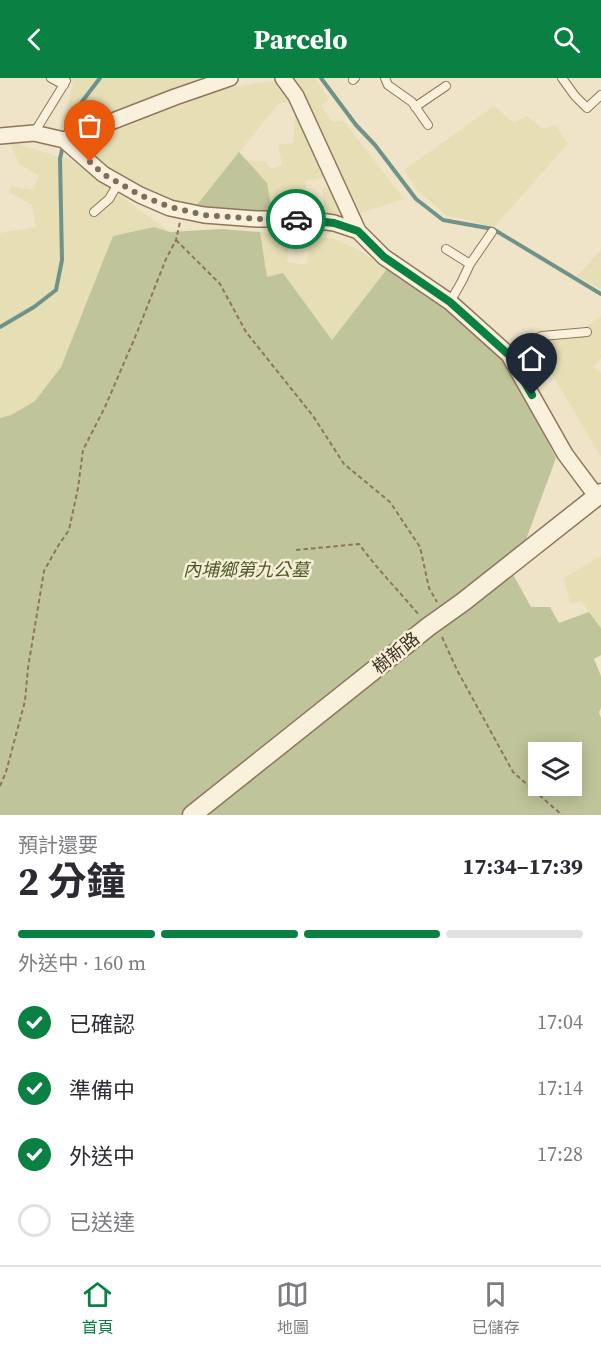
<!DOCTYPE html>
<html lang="zh-TW">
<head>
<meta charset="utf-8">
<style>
	body { margin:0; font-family:"Source Serif 4","Noto Sans TC",serif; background:#f2f2f3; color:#2b2b33; height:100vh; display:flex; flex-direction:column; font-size:22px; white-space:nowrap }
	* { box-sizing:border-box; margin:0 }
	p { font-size:20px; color:#7c7c81 }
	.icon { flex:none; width:33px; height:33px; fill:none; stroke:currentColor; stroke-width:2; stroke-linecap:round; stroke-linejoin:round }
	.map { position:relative; height:737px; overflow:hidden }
	.details { display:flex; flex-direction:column; background:#fff; flex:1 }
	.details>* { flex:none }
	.controls { position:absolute; left:528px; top:664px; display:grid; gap:12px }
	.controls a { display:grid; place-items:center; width:54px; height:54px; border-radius:0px; background:#fff; box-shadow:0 3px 15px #0003; font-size:30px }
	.pin { position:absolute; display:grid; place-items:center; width:51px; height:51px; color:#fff; margin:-62px -26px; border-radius:50% 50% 50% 0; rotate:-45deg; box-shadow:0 0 6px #0007 }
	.pin .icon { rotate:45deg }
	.courier { position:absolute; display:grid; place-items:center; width:60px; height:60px; margin:-30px; border:4px solid #0b8043; border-radius:50%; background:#fff; color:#222; box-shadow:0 2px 8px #0007 }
	.headline em { font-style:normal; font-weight:700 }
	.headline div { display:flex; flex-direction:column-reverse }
	.headline { display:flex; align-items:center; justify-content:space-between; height:102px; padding:0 18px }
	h1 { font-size:39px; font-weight:700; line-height:45px }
	.bar { display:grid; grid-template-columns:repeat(4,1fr); gap:9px 6px; align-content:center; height:72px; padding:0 18px }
	.bar i { height:8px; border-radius:4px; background:#e1e1e2 }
	.bar .active { background:#0b8043 }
	.bar p { grid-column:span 4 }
	ol { padding:0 18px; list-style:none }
	li { display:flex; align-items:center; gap:18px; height:66px }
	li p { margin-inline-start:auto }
	li .icon { padding:6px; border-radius:50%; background:#0b8043; color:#fff; stroke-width:4 }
	li:last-child { color:#7c7c81 }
	li i { width:33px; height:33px; border:3px solid #e1e1e2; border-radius:50% }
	header { display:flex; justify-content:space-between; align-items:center; height:78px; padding:0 18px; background:#0b8043; color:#fff; font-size:27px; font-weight:700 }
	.menu { display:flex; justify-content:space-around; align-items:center; height:84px; border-top:2px solid #e1e1e2; background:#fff; font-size:16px; color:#7c7c81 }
	.menu a { display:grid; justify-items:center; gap:3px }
	.menu .active { color:#0b8043 }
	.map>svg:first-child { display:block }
	.farmland { fill:#e6deb5 }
	.cemetery { fill:#bfc49a; fill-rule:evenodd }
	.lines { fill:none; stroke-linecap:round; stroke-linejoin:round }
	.stream { stroke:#6f938a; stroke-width:4 }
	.service-casing { stroke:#8d765c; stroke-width:10 }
	.minor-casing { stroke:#8d765c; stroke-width:18 }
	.tertiary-casing { stroke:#8d765c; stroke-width:21 }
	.path { stroke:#8d765c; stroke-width:2; stroke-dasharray:4.5 3; stroke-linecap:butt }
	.service { stroke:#faf1dc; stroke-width:8 }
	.minor { stroke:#faf1dc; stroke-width:15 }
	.tertiary { stroke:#faf1dc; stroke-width:18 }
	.done { stroke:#7c6e5b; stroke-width:6; stroke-dasharray:0 10.8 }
	.route { stroke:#0b8043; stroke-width:8 }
	.labels { text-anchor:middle; stroke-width:5; stroke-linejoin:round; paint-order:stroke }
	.park-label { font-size:18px; font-style:italic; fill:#4d5a26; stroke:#f7eed8 }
	.street-label { font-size:18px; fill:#3d2e20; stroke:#f7eed8 }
</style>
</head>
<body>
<header><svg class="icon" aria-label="back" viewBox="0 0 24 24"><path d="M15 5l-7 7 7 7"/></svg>Parcelo<svg class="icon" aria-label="search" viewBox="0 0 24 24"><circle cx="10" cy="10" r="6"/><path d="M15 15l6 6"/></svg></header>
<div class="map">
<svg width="601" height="737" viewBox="0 0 601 737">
	<rect width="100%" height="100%" fill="#f0e4c8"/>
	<path class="farmland" d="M69,0H227L164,23L58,56L68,25L73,5Z
		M289,0H315L329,22L321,27L332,44L343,42L404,121L361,135L322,58Z
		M279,3L292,24L279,25L192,133L124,108L77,68L217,13L255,5Z
		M296,28L331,98L306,103L303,138L272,135L247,83H264L271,91L282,87L278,67L293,65Z
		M494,28L514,45L527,38L542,51L555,47L568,66L493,150L468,142L447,138L417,112L404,92Z
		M10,64L71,82L170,154L154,149L113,158L61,289L35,323L11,337L0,340V155L36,149L32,127L9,114L11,108L33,112L39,98L19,86Z
		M334,108L344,138L339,141L325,140L322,111Z
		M260,154L290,157L287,184L306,187L312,158L334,161L357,171L387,191L332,262L283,195L267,199Z
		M601,172V211L577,198Z
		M601,238V280L593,289L601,295V379L535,267L541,260L588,254L586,248Z
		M601,478V550L581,523L570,526L564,500Z"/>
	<path class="cemetery" d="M239,74L267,105L272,135L234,131L203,135L192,133Z
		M154,149L170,154L221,151L260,154L267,199L283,195L332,262L387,191L454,237L505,282L556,380L524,467L506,484L531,529H550L559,545L589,534L601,550V577L594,581L601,598V630L599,634L601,640V737H0V340L11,337L35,323L61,289L113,158ZM538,675H572V708H538Z"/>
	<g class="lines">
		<path class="stream" d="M321,0L356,47L375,67L416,121L443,142L493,151L601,216
			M65,57L68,42L100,0
			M0,249L34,229L56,212L62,182L60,81L63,67"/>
		<defs>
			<path id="service" d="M51,0L64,7
				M385,0L388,7L412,24L428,47
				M562,0L575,18L587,30L601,17
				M353,2L355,0
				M415,29L446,8
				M34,55L66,3L63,0
				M94,134L109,121L119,104
				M446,171L470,186
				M450,224L462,203L470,186L492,154
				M509,277L522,272L533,262L542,258L587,254"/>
			<path id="minor" d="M283,0L296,18L358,153
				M0,58L34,55L64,62L103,96L140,117L170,130L204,137L257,141H306L334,145L358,153L384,179L450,224L509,277L565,376L597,419
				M64,62L175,19L230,0"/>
			<path id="tertiary" d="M192,737L428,549L463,524L601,415"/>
		</defs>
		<use href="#service" class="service-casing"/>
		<use href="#minor" class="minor-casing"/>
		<use href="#tertiary" class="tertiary-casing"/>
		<path class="path" d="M176,162L220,206L246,254L313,338L344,386L390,424L420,469L429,510L437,524
			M296,472L359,466C377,491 399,513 419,537
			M442,559L457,592L513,694L562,737
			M0,708L6,694L25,623L28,590L44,493L58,468L69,452L78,410L83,372L105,329L136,257L166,181L176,162L180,144"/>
		<use href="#service" class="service"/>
		<use href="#minor" class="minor"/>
		<use href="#tertiary" class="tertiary"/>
	</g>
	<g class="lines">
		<path class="done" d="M90,84L103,96L140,117L170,129L204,137L258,141H296"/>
		<path class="route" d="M296,141L334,145L358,153L384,179L450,224L509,277L532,317"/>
	</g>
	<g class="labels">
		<g class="park-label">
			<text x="246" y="498">內埔鄉第九公墓</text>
		</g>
		<g class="street-label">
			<text transform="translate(396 575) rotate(-39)" y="6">樹新路</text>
		</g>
	</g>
</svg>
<div class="controls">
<a><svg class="icon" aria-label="layers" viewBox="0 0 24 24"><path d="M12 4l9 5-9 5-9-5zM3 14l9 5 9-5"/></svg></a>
</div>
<div class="pin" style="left:90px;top:84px;background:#ea580c"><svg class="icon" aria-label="bag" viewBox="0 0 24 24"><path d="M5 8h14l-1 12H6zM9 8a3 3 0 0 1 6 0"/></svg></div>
<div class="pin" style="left:532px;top:317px;background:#1f2937"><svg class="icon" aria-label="home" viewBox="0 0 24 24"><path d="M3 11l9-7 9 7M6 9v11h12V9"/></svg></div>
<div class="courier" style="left:296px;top:141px"><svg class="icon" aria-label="car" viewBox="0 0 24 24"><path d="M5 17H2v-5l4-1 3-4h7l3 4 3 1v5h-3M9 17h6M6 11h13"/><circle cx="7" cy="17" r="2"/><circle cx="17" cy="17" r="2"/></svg></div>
</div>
<section class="details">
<div class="headline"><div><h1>2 分鐘</h1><p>預計還要</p></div><em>17:34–17:39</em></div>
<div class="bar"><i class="active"></i><i class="active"></i><i class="active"></i><i></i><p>外送中 · 160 m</p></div>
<ol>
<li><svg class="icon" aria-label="check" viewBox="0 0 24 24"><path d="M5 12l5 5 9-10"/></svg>已確認<p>17:04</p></li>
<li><svg class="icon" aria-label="check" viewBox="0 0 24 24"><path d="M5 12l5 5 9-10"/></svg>準備中<p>17:14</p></li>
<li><svg class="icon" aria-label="check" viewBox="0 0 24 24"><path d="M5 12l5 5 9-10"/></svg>外送中<p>17:28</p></li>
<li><i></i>已送達</li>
</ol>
</section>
<nav class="menu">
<a class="active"><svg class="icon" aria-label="home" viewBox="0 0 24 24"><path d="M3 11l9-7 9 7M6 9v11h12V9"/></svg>首頁</a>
<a><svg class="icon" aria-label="map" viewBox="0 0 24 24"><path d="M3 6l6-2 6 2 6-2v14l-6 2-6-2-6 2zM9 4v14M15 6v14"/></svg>地圖</a>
<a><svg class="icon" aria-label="saved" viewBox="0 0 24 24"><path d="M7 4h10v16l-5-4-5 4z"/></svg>已儲存</a>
</nav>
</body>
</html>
